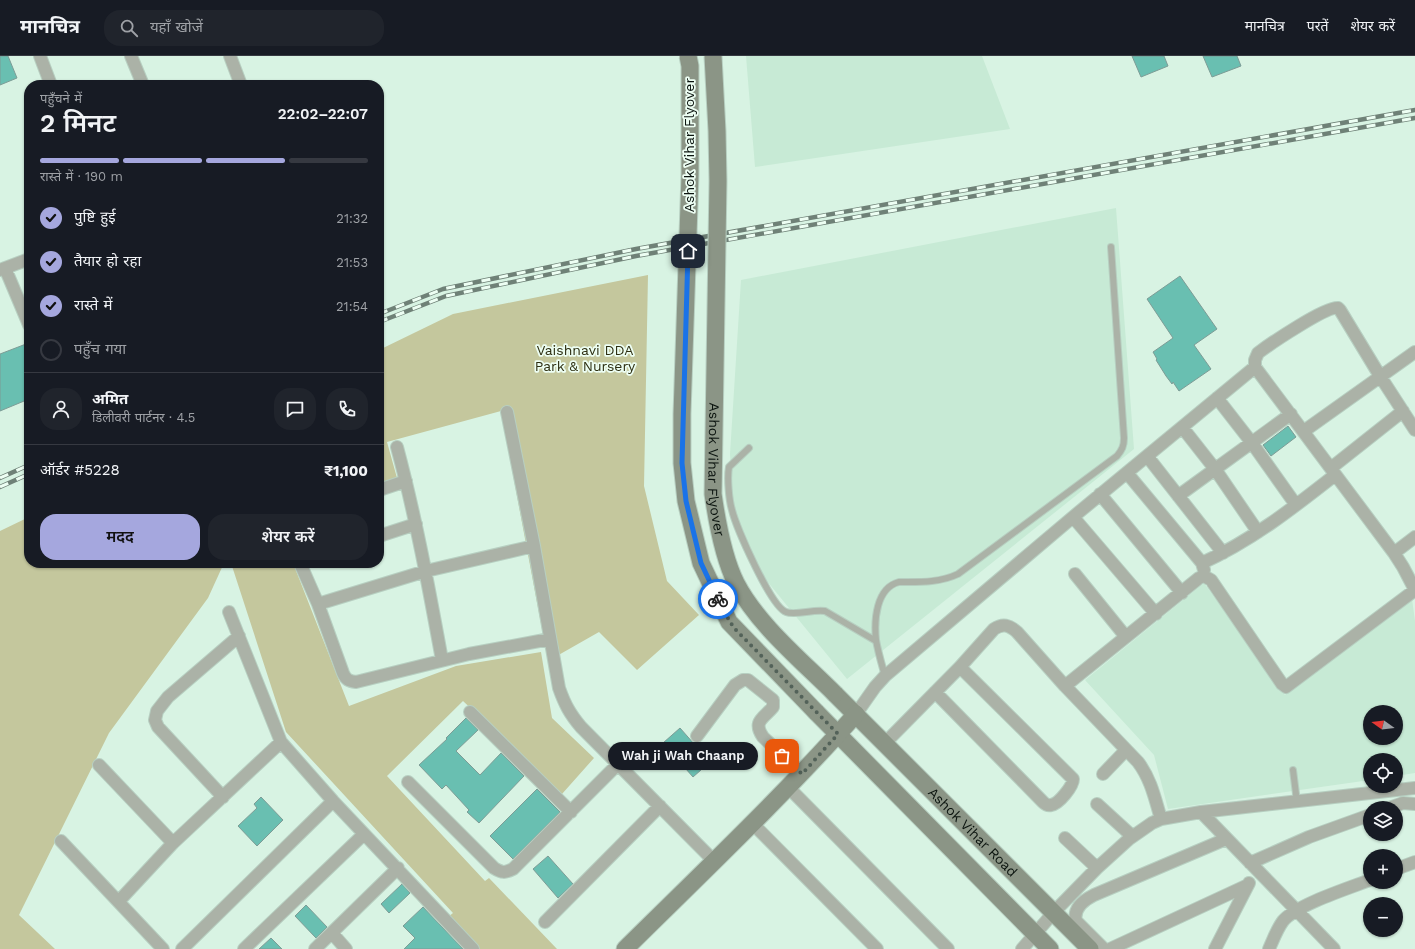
<!DOCTYPE html>
<html lang="hi">
<head>
<meta charset="utf-8">
<style>
	body { margin:0; font-family:"Work Sans","Noto Sans Devanagari",sans-serif; background:#20242c; color:#f1f3f6; height:100vh; display:flex; flex-direction:column; font-size:15px; white-space:nowrap }
	* { box-sizing:border-box; margin:0 }
	p { font-size:13px; color:#9ea1a6 }
	.icon { flex:none; width:22px; height:22px; fill:none; stroke:currentColor; stroke-width:2; stroke-linecap:round; stroke-linejoin:round }
	.map { position:relative; flex:1; overflow:hidden }
	.sheet { position:absolute; left:24px; top:24px; width:360px; height:488px; display:flex; flex-direction:column; background:#171b24; border-radius:16px; box-shadow:0 1px 3px #0004 }
	.sheet>* { flex:none }
	.needle { width:26px; rotate:284deg }
	.controls { position:absolute; left:1363px; top:649px; display:grid; gap:8px }
	.controls a { display:grid; place-items:center; width:40px; height:40px; border-radius:50%; background:#171b24; box-shadow:0 1px 3px #0004; font-size:20px }
	.pin { position:absolute; display:grid; place-items:center; width:34px; height:34px; color:#fff; margin:-17px; border-radius:8px; box-shadow:0 2px 6px #0006 }
	.courier { position:absolute; display:grid; place-items:center; width:40px; height:40px; margin:-20px; border:3px solid #1a73e8; border-radius:50%; background:#fff; color:#222; box-shadow:0 1px 5px #0007 }
	.bubble { position:absolute; height:28px; border-radius:14px; background:#171b24; box-shadow:0 1px 3px #0004; font-size:13px; font-weight:600; line-height:28px; text-align:center }
	.summary em { font-style:normal; font-weight:600 }
	.summary div { display:flex; flex-direction:column-reverse }
	.summary { display:flex; align-items:center; justify-content:space-between; height:68px; padding:0 16px }
	h1 { font-size:26px; font-weight:600; line-height:30px }
	.bar { display:grid; grid-template-columns:repeat(4,1fr); gap:6px 4px; align-content:center; height:48px; padding:0 16px }
	.bar i { height:5px; border-radius:3px; background:#363941 }
	.bar .selected { background:#a5a7de }
	.bar p { grid-column:span 4 }
	.line { display:flex; align-items:center; gap:10px; padding:0 16px; border-top:1px solid #363941 }
	.line div { flex:1 }
	.round { display:grid; place-items:center; flex:none; width:42px; height:42px; border-radius:16px; background:#20242c }
	ol { padding:0 16px; list-style:none }
	li { display:flex; align-items:center; gap:12px; height:44px }
	li p { margin-inline-start:auto }
	li .icon { padding:4px; border-radius:50%; background:#a5a7de; color:#111; stroke-width:4 }
	li:last-child { color:#9ea1a6 }
	li i { width:22px; height:22px; border:2px solid #363941; border-radius:50% }
	.primary-button { display:flex; gap:8px; margin-top:auto; padding:8px 16px }
	.primary-button a { flex:1; height:46px; border-radius:16px; background:#a5a7de; color:#111; font-size:16px; font-weight:600; line-height:46px; text-align:center }
	.primary-button a+a { background:#20242c; color:#f1f3f6 }
	header { display:flex; align-items:center; gap:24px; box-sizing:border-box; height:56px; padding:0 20px; background:#171b24; border-bottom:1px solid #363941 }
	header strong { font-size:19px }
	nav { display:flex; gap:22px; margin-inline-start:auto; font-size:14px }
	.search { width:280px; height:36px; background:#20242c; display:flex; align-items:center; gap:10px; box-sizing:border-box; padding:0 14px; border-radius:16px; color:#9ea1a6; font-size:15px }
	.map>svg:first-child { display:block }
	.built { fill:#c7ead5; fill-rule:evenodd }
	.green { fill:#c4c79d }
	.building { fill:#69bfb1; stroke:#7d9c96 }
	.lines { fill:none; stroke-linecap:round; stroke-linejoin:round }
	.lane-casing { stroke:#b7cfc1; stroke-width:8 }
	.street-casing { stroke:#b7cfc1; stroke-width:14 }
	.secondary-casing { stroke:#b7cfc1; stroke-width:19 }
	.lane { stroke:#abb2a7; stroke-width:6 }
	.street { stroke:#abb2a7; stroke-width:12 }
	.secondary { stroke:#8b9586; stroke-width:17 }
	.rail-casing { stroke:#6f8177; stroke-width:4.5 }
	.rail { stroke:#edfef3; stroke-width:3; stroke-dasharray:9; stroke-linecap:butt }
	.secondary-bridge-casing { stroke:#b7cfc1; stroke-width:19; stroke-linecap:butt }
	.secondary-bridge { stroke:#8b9586; stroke-width:17 }
	.done { stroke:#536259; stroke-width:4; stroke-dasharray:0 7.2 }
	.route { stroke:#1a73e8; stroke-width:5 }
	.labels { text-anchor:middle; stroke-width:3.5; stroke-linejoin:round; paint-order:stroke }
	.street-label { font-size:14px; fill:#0b140f; stroke:#edfef3 }
	.park-label { font-size:14px; fill:#2d2e11; stroke:#edfef3 }
</style>
</head>
<body>
<header>
<strong>मानचित्र</strong>
<div class="search"><svg class="icon" aria-label="search" viewBox="0 0 24 24"><circle cx="10" cy="10" r="6"/><path d="M15 15l6 6"/></svg>यहाँ खोजें</div>
<nav><a>मानचित्र</a><a>परतें</a><a>शेयर करें</a></nav>
</header>
<div class="map">
<svg width="1415" height="893" viewBox="0 0 1415 893">
	<rect width="100%" height="100%" fill="#d8f3e3"/>
	<path class="built" d="M746,0H982L1010,73L755,111Z
		M1116,152L1134,393L847,623L762,519L733,452L730,398L741,224Z
		M1204,527L1285,639L1412,543L1415,565V717L1396,720V704H1370V724L1168,753L1154,699L1085,624ZM1370,656H1396V682H1370Z"/>
	<path class="green" d="M648,219L644,430L667,525L699,559L637,614L599,576L548,605L501,355L387,386L397,422L379,428V294L453,258Z
		M29,461V507H224L208,542L109,677L19,859L55,893H0V475Z
		M231,507H293L349,650L456,610L541,596L552,662L594,702L562,738L463,645L387,720L485,825L489,822L557,893H479L448,861L453,857L286,676Z"/>
	<path class="building" d="M0,0H8L17,22L0,29Z
		M1132,0H1164L1168,10L1141,21Z
		M1203,0H1237L1241,10L1212,21Z
		M1180,220L1217,273L1194,289L1211,313L1179,335L1173,326L1172,328L1166,320L1156,304L1157,303L1153,296L1173,282L1147,243Z
		M26,288L29,295V343L0,355V298Z
		M1288,370L1296,381L1271,400L1263,389Z
		M466,662L478,674L456,695L480,719L501,697L524,720L479,767L467,756L469,754L446,729L442,733L419,709L447,683L446,682Z
		M680,672L710,706L693,721L663,687Z
		M537,733L560,756L513,803L490,780Z
		M261,741L283,764L257,790L238,770L257,752L254,748Z
		M548,800L573,828L558,842L533,813Z
		M402,828L410,837L389,857L381,848Z
		M306,849L327,871L316,882L295,860Z
		M423,851L463,893H404L415,882L403,870Z
		M271,882L282,893H259Z"/>
	<g class="lines">
		<defs>
			<path id="lane" d="M749,392L729,411C727,422 729,444 732,454C736,471 771,551 786,556C795,560 813,553 825,555L876,585
				M885,620C882,609 878,596 876,584C874,564 876,532 899,526C920,526 939,527 958,518L1117,400C1122,394 1124,390 1124,382L1111,191
				M1293,714L1297,746"/>
			<path id="street" d="M40,0L51,29
				M131,0L143,29
				M230,0L241,29
				M5,212L29,269
				M0,214L29,203
				M1217,342L1252,387L1296,449
				M507,356L534,490L559,632C565,649 570,658 581,671L715,806
				M1182,371L1215,413L1258,476
				M1415,374L1380,320L1340,254L1338,252C1326,250 1270,288 1258,297L1255,304V311L1394,497L1403,511L1415,534
				M1304,375L1415,296
				M397,391C416,462 429,533 442,604
				M1147,400L1223,497
				M1331,412L1403,355
				M1127,417L1202,507L1204,514
				M379,434L406,425
				M1100,438L1182,537
				M1178,440L1291,358
				M1073,461L1156,558
				M379,480L416,468
				M1394,497L1415,481
				M300,507L318,548L343,617C346,624 349,625 356,626L469,598L550,583
				M1202,507C1251,485 1293,452 1335,419
				M1075,518L1126,581
				M318,548L426,515L534,490
				M229,556L281,686L333,745L473,893
				M1065,630L1199,522L1204,520L1211,524L1282,628L1286,631L1415,534
				M935,636L1043,746C1045,748 1048,750 1051,749C1059,748 1073,730 1073,723L960,611
				M470,656L571,756
				M856,658L875,631L885,620L1073,461L1255,311
				M697,680L735,629L743,624H748L773,644V651C764,662 752,665 763,681L802,718
				M885,687L960,611L994,573C1003,567 1009,569 1017,576L1065,630L1138,706C1151,723 1155,743 1161,763
				M99,709L173,787
				M1103,718L1126,694
				M408,726L494,812C502,817 505,817 513,813L618,708
				M788,731L948,893
				M223,741L158,671L155,664L157,655L168,641L239,580
				M1097,748L1132,780
				M1389,752L1403,747L1415,748
				M1201,756L1334,893
				M752,767L877,893
				M1065,782L1097,812
				M61,785L163,893
				M1250,807L1309,781L1370,759
				M1396,813L1415,806
				M119,845L173,787L281,686
				M545,866L660,750
				M332,877L346,893
				M182,893L333,745
				M244,893L364,778
				M315,893L398,812
				M1022,893L1054,856L1097,812L1129,783L1152,767L1161,763L1201,756L1415,732
				M1104,893L1076,865C1073,852 1084,844 1094,839L1226,783
				M1110,893L1248,829
				M1215,893L1249,827
				M1269,893C1273,884 1277,873 1283,865C1296,849 1349,832 1370,824"/>
			<g id="secondary">
				<path id="s1" d="M835,638L1090,893"/>
				<path d="M816,656L1050,893"/>
				<path d="M625,893C703,816 783,740 856,658"/>
			</g>
		</defs>
		<use href="#lane" class="lane-casing"/>
		<use href="#street" class="street-casing"/>
		<use href="#secondary" class="secondary-casing"/>
		<use href="#lane" class="lane"/>
		<use href="#street" class="street"/>
		<use href="#secondary" class="secondary"/>
		<defs>
			<path id="rail" d="M379,258L443,233L636,193L1415,54
				M379,266L446,240L636,200L1415,62
				M0,422L29,409
				M0,431L29,418"/>
		</defs>
		<use href="#rail" class="rail-casing"/>
		<use href="#rail" class="rail"/>
		<defs>
			<g id="secondary-bridge">
				<path d="M688,0L690,10V119L682,358V407L686,445L701,507L729,566L816,656"/>
				<path id="s2" d="M713,0L717,75L718,125L713,438C717,466 723,501 736,527C758,569 801,604 835,638"/>
			</g>
		</defs>
		<use href="#secondary-bridge" class="secondary-bridge-casing"/>
		<use href="#secondary-bridge" class="secondary-bridge"/>
	</g>
	<g class="lines">
		<path class="done" d="M718,543L730,566L735,573L838,678L802,718L782,700"/>
		<path class="route" d="M688,195L682,407L686,445L701,507L718,543"/>
	</g>
	<g class="labels">
		<g class="street-label">
			<text transform="translate(689 89) rotate(-90)" y="5">Ashok Vihar Flyover</text>
			<text dy="5" stroke="none"><textPath href="#s2" startOffset="414">Ashok Vihar Flyover</textPath></text>
			<text dy="5" stroke="none"><textPath href="#s1" startOffset="195">Ashok Vihar Road</textPath></text>
		</g>
		<g class="park-label">
			<text x="585" y="299">Vaishnavi DDA<tspan x="585" dy="16">Park &amp; Nursery</tspan></text>
		</g>
	</g>
</svg>
<div class="controls">
<a><svg class="needle" viewBox="-14 -14 28 28"><path d="M0-13l5 13h-10z" fill="#e53935"/><path d="M0 13l5-13h-10z" fill="#9ea1a6"/></svg></a>
<a><svg class="icon" aria-label="locate" viewBox="0 0 24 24"><circle cx="12" cy="12" r="6"/><path d="M12 2v4M12 18v4M2 12h4M18 12h4"/></svg></a>
<a><svg class="icon" aria-label="layers" viewBox="0 0 24 24"><path d="M12 4l9 5-9 5-9-5zM3 14l9 5 9-5"/></svg></a>
<a>+</a>
<a>−</a>
</div>
<div class="pin" style="left:782px;top:700px;background:#ea580c"><svg class="icon" aria-label="bag" viewBox="0 0 24 24"><path d="M5 8h14l-1 12H6zM9 8a3 3 0 0 1 6 0"/></svg></div>
<div class="pin" style="left:688px;top:195px;background:#1f2937"><svg class="icon" aria-label="home" viewBox="0 0 24 24"><path d="M3 11l9-7 9 7M6 9v11h12V9"/></svg></div>
<div class="courier" style="left:718px;top:543px"><svg class="icon" aria-label="bike" viewBox="0 0 24 24"><circle cx="6" cy="16" r="4"/><circle cx="18" cy="16" r="4"/><path d="M6 16l4-8h5l3 8M10 8l3 8H6M13 5h3"/></svg></div>
<div class="bubble" style="left:608px;top:686px;width:150px">Wah ji Wah Chaanp</div>
<section class="sheet">
<div class="summary"><div><h1>2 मिनट</h1><p>पहुँचने में</p></div><em>22:02–22:07</em></div>
<div class="bar"><i class="selected"></i><i class="selected"></i><i class="selected"></i><i></i><p>रास्ते में · 190 m</p></div>
<ol>
<li><svg class="icon" aria-label="check" viewBox="0 0 24 24"><path d="M5 12l5 5 9-10"/></svg>पुष्टि हुई<p>21:32</p></li>
<li><svg class="icon" aria-label="check" viewBox="0 0 24 24"><path d="M5 12l5 5 9-10"/></svg>तैयार हो रहा<p>21:53</p></li>
<li><svg class="icon" aria-label="check" viewBox="0 0 24 24"><path d="M5 12l5 5 9-10"/></svg>रास्ते में<p>21:54</p></li>
<li><i></i>पहुँच गया</li>
</ol>
<div class="line" style="height:72px"><a class="round"><svg class="icon" aria-label="person" viewBox="0 0 24 24"><circle cx="12" cy="8" r="4"/><path d="M4 21q1-7 8-7t8 7"/></svg></a><div><b>अमित</b><p>डिलीवरी पार्टनर · 4.5</p></div><a class="round"><svg class="icon" aria-label="chat" viewBox="0 0 24 24"><path d="M4 5h16v11H9l-5 4z"/></svg></a><a class="round"><svg class="icon" aria-label="phone" viewBox="0 0 24 24"><path d="M5 4h4l2 5-3 2q2 4 5 5l2-3 5 2v4C11 20 4 13 5 4z"/></svg></a></div>
<div class="line" style="height:52px"><div>ऑर्डर #5228</div><b>₹1,100</b></div>
<div class="primary-button"><a>मदद</a><a>शेयर करें</a></div>
</section>
</div>
</body>
</html>
